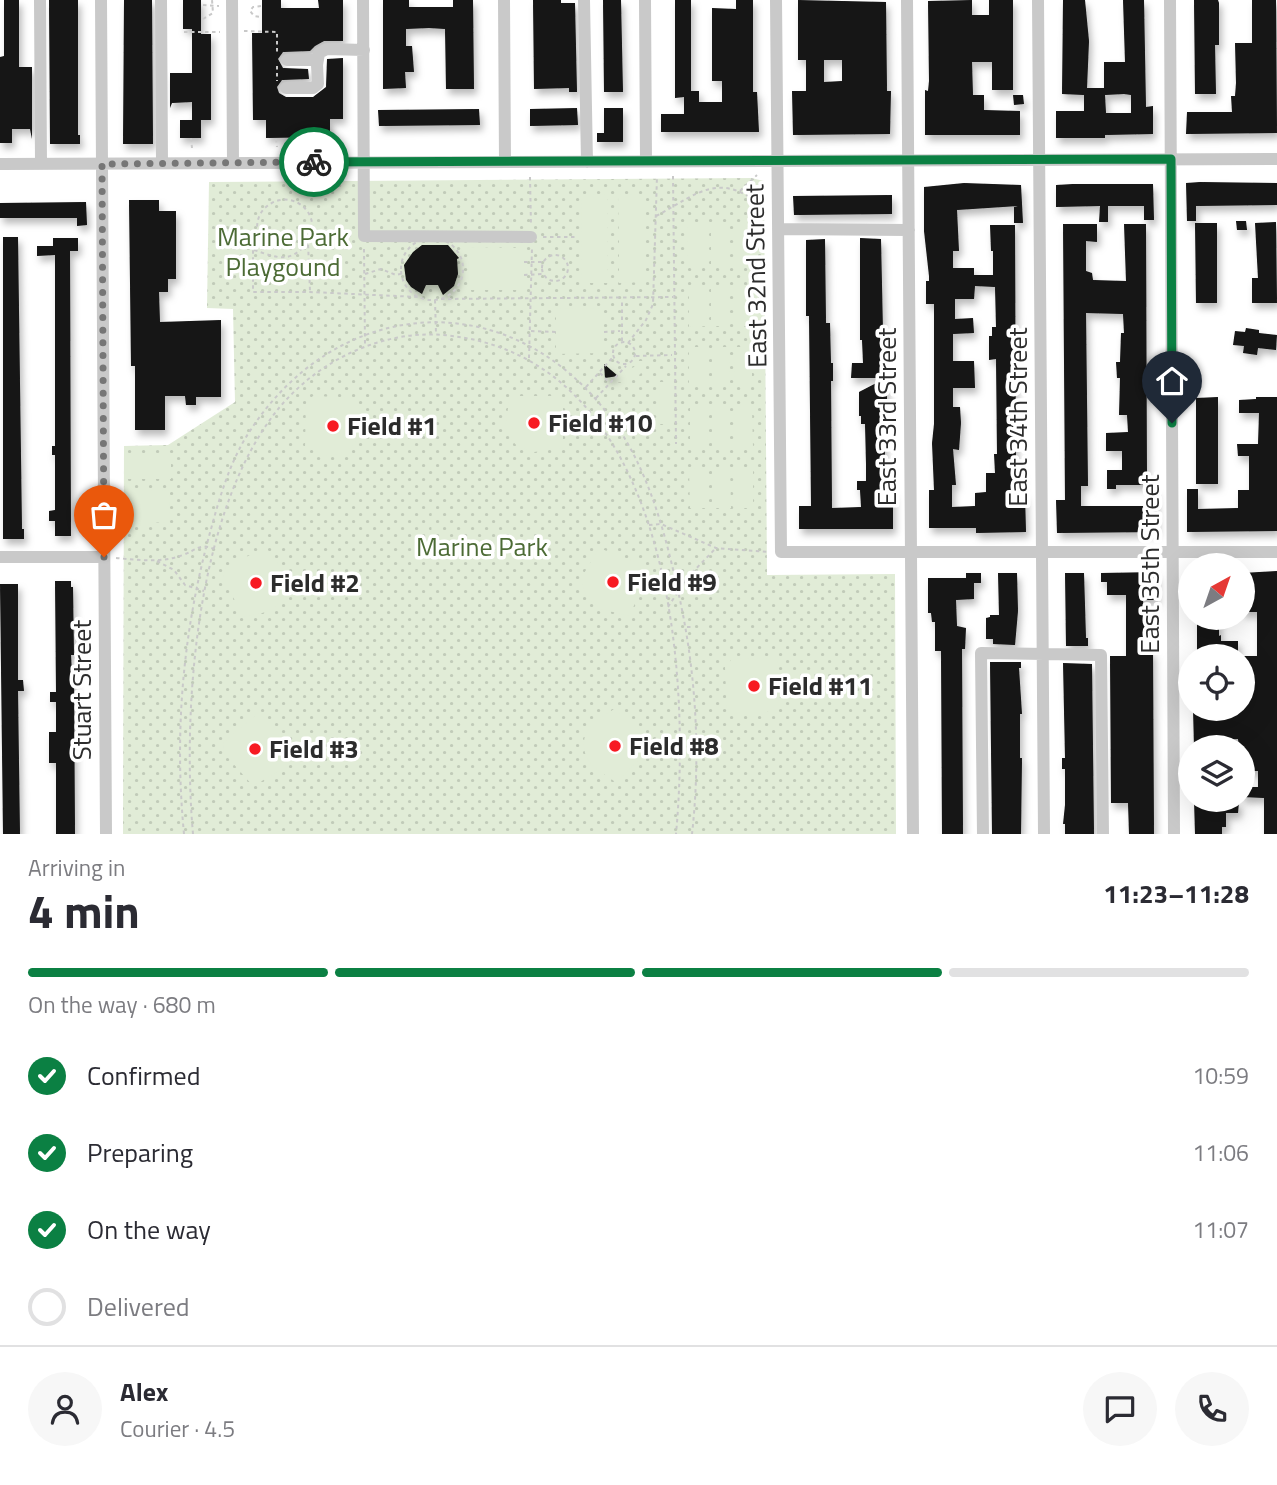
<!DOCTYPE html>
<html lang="en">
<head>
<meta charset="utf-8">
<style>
	body { margin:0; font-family:"Titillium Web",sans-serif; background:#f7f7f7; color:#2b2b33; height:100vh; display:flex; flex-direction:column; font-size:26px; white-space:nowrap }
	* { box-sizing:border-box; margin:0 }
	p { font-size:23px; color:#7c7c81 }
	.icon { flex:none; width:38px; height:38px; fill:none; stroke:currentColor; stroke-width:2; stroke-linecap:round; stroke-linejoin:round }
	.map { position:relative; height:834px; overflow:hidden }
	.drawer { display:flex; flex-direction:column; background:#fff; flex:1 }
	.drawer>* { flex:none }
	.needle { width:46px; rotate:40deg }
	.buttons { position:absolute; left:1178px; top:553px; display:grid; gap:14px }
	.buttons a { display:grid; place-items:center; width:77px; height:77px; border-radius:50%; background:#fff; box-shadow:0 7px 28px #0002; font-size:35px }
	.pin { position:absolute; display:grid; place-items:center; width:60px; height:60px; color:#fff; margin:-72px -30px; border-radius:50% 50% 50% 0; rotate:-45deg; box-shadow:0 0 7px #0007 }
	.pin .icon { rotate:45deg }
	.courier { position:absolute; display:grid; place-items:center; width:70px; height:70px; margin:-35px; border:5px solid #0b8043; border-radius:50%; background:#fff; color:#222; box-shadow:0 2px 9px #0007 }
	.headline em { font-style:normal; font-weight:700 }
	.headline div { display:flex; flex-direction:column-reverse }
	.headline { display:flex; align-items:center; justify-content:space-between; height:119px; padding:0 28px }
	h1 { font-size:46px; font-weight:700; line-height:52px }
	.bar { display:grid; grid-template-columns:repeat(4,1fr); gap:10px 7px; align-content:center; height:84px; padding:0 28px }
	.bar i { height:9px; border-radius:5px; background:#e1e1e2 }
	.bar .active { background:#0b8043 }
	.bar p { grid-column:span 4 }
	.line { display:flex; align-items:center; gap:18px; padding:0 28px; border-top:2px solid #e1e1e2 }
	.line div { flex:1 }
	.round { display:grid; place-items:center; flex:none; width:74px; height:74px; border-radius:37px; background:#f7f7f7 }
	ol { padding:0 28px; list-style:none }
	li { display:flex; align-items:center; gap:21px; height:77px }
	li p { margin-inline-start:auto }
	li .icon { padding:7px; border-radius:50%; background:#0b8043; color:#fff; stroke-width:4 }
	li:last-child { color:#7c7c81 }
	li i { width:38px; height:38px; border:4px solid #e1e1e2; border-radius:50% }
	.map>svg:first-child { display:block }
	.park { fill:url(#park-dots) }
	.garden { fill:#e1ecd7 }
	.building { fill:#131313; fill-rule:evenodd; filter:url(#shadow) }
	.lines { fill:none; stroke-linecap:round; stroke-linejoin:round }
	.path { stroke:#c9c9c9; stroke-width:2; stroke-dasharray:3.5 3.5; stroke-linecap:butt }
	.minor { stroke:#c9c9c9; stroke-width:12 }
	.done { stroke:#767676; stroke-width:7; stroke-dasharray:0 12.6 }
	.route { stroke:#0b8043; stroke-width:9 }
	.poi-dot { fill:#f71a22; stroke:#fff; stroke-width:2.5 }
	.labels { text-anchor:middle; stroke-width:7; stroke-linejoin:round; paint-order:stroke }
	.park-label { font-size:26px; fill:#4c6b35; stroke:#fff }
	.street-label { font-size:26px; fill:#2c2c2c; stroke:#fff }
	.poi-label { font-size:26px; font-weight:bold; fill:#2c2c2c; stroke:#fff; text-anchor:start }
</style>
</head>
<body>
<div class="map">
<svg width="1277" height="834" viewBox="0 0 1277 834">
	<defs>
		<pattern id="park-dots" width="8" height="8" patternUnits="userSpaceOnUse" patternTransform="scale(1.75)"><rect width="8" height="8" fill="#e1ecd7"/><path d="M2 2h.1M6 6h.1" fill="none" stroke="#c1cbb9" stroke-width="1.8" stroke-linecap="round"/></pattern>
		<filter id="shadow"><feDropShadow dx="3" dy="5.5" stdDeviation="3.5" flood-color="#0004"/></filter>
	</defs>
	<rect width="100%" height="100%" fill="#fff"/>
	<path class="park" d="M751,178L764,181L767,575L895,574L896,834H123L124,446L168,445L235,402L233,309L207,308L209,182Z"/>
	<path class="garden" d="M607,194V237H582L581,195Z
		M644,194V237H619L618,195Z
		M734,225H752V265H734Z
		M688,226H706V265H688Z
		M711,226H729V265H711Z
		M581,240H607V283H582Z
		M619,240H644V282L619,283Z
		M469,247L524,248V290H469Z
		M689,287H706L707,326L689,327Z
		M711,287H729V326H711Z
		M734,287H752V326H734Z
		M603,308V353L556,354V309Z
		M689,347H707V387H689Z
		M712,347H729L730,387H712Z
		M734,347H752V387H735Z
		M638,361H648C643,375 632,384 616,382L625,371L634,367Z
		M659,382H673L674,424H660Z
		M313,396L358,398C358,408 362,416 361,426C360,444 344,457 326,455C319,453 313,449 305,448L306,403Z
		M510,396H556L563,403V448L534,452L517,446L510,438L505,427Z
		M690,408H707L708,447H690Z
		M712,408H730V447H712Z
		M735,408H752L753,447H735Z
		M124,455H171V479H124Z
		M708,468V508H690L689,469Z
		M735,468H753V508H735Z
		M712,469H730L731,508H712Z
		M170,490L169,522L124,524V491Z
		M432,501H436L435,552H431Z
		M266,547C271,556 278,562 282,570C290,587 283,606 265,612C258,615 251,614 243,617L223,577L226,567Z
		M599,548L641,564L646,574L630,616L600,609L587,597L583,587V575Z
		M777,658C777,668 781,676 782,686C782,704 767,718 749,716C741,716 735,712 727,712L725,667L732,659Z
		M614,709L647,740V751L616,783C609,776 600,773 593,766C580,753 581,733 595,721C601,716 608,714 614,709Z
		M258,713L280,733L287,750L285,760L279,771L253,786L223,752L224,742Z"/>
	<path class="building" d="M4,0H19V67H32V139L30,129H12V143H0V57L4,56Z
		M49,0H78V135H80V144H50Z
		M124,0H152L153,144H123Z
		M183,0H201V34H211V120H201V138H180V120H192V102L172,103L170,108V73H192V29H183Z
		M262,0H281V8H319L318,0H343V41H324L315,46L310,51L283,52L278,59L283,68L308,69L309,79L282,80L277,87L279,93L286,97H313L326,87L327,59L343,58V119H330V137L266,138V120H253L252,33H262Z
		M383,0H409V7H453V0H473L474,89H446L445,29L429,28L406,29V46H412L414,72H405L406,88L383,89Z
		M533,0H561V3H575L577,92H569V88L534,89Z
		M603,0H621L623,92H604Z
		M675,0H691V91H699V102H722V81H712V8L736,9V0H753V92H757L759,132H661V114H684V97L675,98Z
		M798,0L886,2L887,91H891L890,134L793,135L792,91H806V60H798ZM824,60H842V81L824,82Z
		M972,0V15H989V0H1013V90H992V62H972L973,95H984V110L1020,111V135H925V90L928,91L929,81L928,1Z
		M1063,0H1085L1089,41L1087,88H1104V62H1125L1123,0H1144L1146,107L1153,106V134L1105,135V138H1056V111H1084V95L1062,94ZM1124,94L1131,95V113H1106L1105,95Z
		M1194,0H1218L1219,3V45H1215L1216,94H1195Z
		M1252,0H1276L1277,133L1186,134L1187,112H1232L1231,96H1235L1236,83L1235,43H1252Z
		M1013,95H1023L1024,104L1014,105Z
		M577,108L578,125L530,126V109Z
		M604,108H623V142H597V133H604Z
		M479,109L480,125L379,126L378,110Z
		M1200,182L1277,183V205L1196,206V221H1187L1186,183Z
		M964,183L1021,185L1023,223H1014V207L1018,206L957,210L959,251H953V268H974V275H993V251H991L990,225H1015L1016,473H1021V494H1025L1026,532L976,533V528H929V490H934L932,443L934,424V304H926V281H929V276L924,231V187ZM975,286L995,287L996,327H992V336H989V360L996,359L997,454H994L995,473H986V492L975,493V506L952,507V485H956L953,449L959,450L961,423L960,407H953V388H975L974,361H953V334L974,333L973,318L955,319V299H974Z
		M1073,184H1153L1154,220H1144V206H1108V222H1099L1100,206L1056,207V185Z
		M892,195V214L794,215L793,196Z
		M129,200H159V211H176V279H168V292H159L160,322L221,320V397H196V405H186L185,396H165V430H135V366H131Z
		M86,202L87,225L77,226V218H0V203Z
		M1236,221H1246L1247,230H1237Z
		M1276,222L1277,303H1252V278H1258L1255,223Z
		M1195,223H1217V303H1196Z
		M1063,224H1097V242L1086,241V271L1092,273L1093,280L1126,281L1124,224H1146L1147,485H1116V489H1107V470H1122V451H1106V433L1128,432L1127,415H1119L1120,378H1117L1116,362H1120L1121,333H1124L1123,314L1086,313L1088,486H1081V506H1147V490H1156L1157,532L1057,533L1056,500H1065Z
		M3,237H18L22,529H24V539H3Z
		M53,238H78V251H70L71,536H55V521H49V511L55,510V455H52V446H55V255L37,256V246H53Z
		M860,238L881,239L884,378H851L852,363H863L862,340H860Z
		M825,239L826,323H830L831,363H833V381H831L832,508L861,507L860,490H857V481H866V464L865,424H861V416H859V392L884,379V384H887V423H884L886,491H893V529H799V506H811L809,316H806V240Z
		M422,245H448L459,258L457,259L458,274L454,286L443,295L438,285H426L422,294L411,287L406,280L404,265L413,252Z
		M1246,328L1259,330V333L1277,335L1276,350L1258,348L1257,355L1243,353L1244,346L1233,345L1235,331L1245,332Z
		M604,364L618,376L605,378Z
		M1218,397V484H1196V398Z
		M1256,397H1277V531L1187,532V489H1198V509L1238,508V490H1249V456H1238L1237,444H1258L1259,413H1239V400L1256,399Z
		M1277,571V834H1264V798L1242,797V787H1258V771H1242V747H1239L1238,739L1218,740V747H1194L1193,709H1242V656H1257V612H1242V573Z
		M1157,572V600H1143L1144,625H1148V652L1153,651L1154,834H1129L1128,803H1111L1110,656H1126V595H1107V582H1101V573Z
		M966,573H981V583H974V599L956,600L957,626L966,628L965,649H962L963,834H942L941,651H935V622H932L931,613H928V578H966Z
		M998,573H1017L1018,611L1015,645L993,644V639H986V618L990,617V615H999Z
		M1065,573H1084L1086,638H1088V646H1066Z
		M55,581H71V587H73L74,655H71L72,673H74L75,834H56V763H49V732H56V702H50V692H56Z
		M0,584H18V680H23L24,691H18L20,834H3Z
		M1197,618H1219V636L1221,635V641H1238V656H1197Z
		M990,662H1021V668H1019L1022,714H1020V758H1022L1021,834H992Z
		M1063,663L1092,664L1094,834H1065V824H1063L1065,805V769H1062V758H1065Z
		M1194,800L1239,802L1238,813H1226V827H1222V834H1195Z"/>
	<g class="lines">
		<path class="path" d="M203,5L219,6
			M261,6L253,7L250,11L254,16L261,17
			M203,19L213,13L212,0
			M244,31L277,32V53
			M184,32H220
			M277,66V81
			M191,138L192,148
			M276,139L277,147
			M301,139V147
			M332,139V147
			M289,147V139
			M310,147V139
			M321,147V139
			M673,176L676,444
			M530,177L531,225
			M740,191L757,175
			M656,216C701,192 719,170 766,209
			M312,235L351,236
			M543,237H577
			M401 269a31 31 0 1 1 62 0a31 31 0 1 1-62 0Z
			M308,242C325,211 287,185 264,209C251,223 262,239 253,250V292H310L418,297
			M364,249L365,345
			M254,250C278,258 290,264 308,242L310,291
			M542 268a13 13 0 1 1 26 0a13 13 0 1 1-26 0Z
			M524,262H543
			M365,274L381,269L396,275L404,273
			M524,275L543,274
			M441,299L673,297
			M435,300L436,333
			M531,331L557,332
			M604,332L620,331
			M622,341V301
			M613 353a11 11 0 1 1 22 0a11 11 0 1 1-22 0Z
			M628,343L646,320L653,304L657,176
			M636,356L672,355
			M529,358L532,248
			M600,373L610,383
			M586,387L613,357
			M596,398L626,366
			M649,525L661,524L716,548L768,552
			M116,558C139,560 162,563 183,555C196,550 200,543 214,549
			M157,561L174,570L185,585L204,591
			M668,607L687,578L715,549
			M687,627H693
			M184,834C174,731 183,629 211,529C220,496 230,462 248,434C334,298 502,282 604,409C646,460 664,528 678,591C696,670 701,754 692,834
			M193,834C182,709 196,509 279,408C318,361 381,330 443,335C667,354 692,662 676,834"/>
		<path class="minor" d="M40,0L41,164
			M101,0L106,834
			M161,0L162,163
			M232,0L233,163
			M363,0L364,236L531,237
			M504,0L505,162
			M584,0L587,162
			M645,0L646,161
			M776,0L781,552H1277
			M907,0L913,834
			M1038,0L1044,834
			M1170,0L1174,834
			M287,60H318
			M286,88H313L318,84L317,65L319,53L327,49L364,50
			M0,164L1277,159
			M778,229L909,230
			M0,557H104
			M983,834L981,653L1101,655L1103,834"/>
	</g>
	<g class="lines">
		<path class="done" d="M104,557L102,164L314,162"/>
		<path class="route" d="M314,162L1171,159L1172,423"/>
	</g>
	<g class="poi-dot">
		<circle cx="534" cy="423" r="7"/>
		<circle cx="333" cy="426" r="7"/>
		<circle cx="613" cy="582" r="7"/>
		<circle cx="256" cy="583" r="7"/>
		<circle cx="754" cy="686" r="7"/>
		<circle cx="615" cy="746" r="7"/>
		<circle cx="255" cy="749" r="7"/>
	</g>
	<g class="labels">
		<g class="park-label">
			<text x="283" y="246">Marine Park<tspan x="283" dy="30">Playgound</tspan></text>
			<text x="482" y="556">Marine Park</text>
		</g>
		<g class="street-label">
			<text transform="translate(756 276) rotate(-91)" y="9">East 32nd Street</text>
			<text transform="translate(887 417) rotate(-90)" y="9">East 33rd Street</text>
			<text transform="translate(1018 417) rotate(-90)" y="9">East 34th Street</text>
			<text transform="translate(1150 564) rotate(-90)" y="9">East 35th Street</text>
			<text transform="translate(82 690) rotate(-90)" y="9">Stuart Street</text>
		</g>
		<g class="poi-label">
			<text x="548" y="432">Field #10</text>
			<text x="347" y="435">Field #1</text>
			<text x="627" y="591">Field #9</text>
			<text x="270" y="592">Field #2</text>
			<text x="768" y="695">Field #11</text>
			<text x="629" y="755">Field #8</text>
			<text x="269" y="758">Field #3</text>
		</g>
	</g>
</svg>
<div class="buttons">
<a><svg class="needle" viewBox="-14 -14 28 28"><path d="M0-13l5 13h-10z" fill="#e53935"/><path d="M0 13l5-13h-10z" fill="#7c7c81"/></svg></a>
<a><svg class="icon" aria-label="locate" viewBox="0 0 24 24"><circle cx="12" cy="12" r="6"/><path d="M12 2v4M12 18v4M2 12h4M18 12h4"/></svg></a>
<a><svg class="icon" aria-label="layers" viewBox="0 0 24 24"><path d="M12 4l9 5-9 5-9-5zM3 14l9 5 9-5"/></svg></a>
</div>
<div class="pin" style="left:104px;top:557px;background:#ea580c"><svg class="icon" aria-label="bag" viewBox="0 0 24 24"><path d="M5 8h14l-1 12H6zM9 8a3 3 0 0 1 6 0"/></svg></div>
<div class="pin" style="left:1172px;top:423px;background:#1f2937"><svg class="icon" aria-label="home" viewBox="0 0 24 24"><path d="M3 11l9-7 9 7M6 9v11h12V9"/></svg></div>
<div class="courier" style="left:314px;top:162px"><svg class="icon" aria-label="bike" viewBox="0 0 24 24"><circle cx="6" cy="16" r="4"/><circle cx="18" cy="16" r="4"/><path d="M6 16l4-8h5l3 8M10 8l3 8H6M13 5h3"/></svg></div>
</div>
<section class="drawer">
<div class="headline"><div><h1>4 min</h1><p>Arriving in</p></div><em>11:23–11:28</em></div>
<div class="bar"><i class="active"></i><i class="active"></i><i class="active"></i><i></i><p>On the way · 680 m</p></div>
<ol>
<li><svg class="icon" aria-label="check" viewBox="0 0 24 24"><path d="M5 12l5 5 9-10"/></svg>Confirmed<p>10:59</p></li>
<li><svg class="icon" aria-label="check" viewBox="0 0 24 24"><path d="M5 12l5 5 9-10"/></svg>Preparing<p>11:06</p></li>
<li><svg class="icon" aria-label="check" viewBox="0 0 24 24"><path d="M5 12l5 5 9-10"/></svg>On the way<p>11:07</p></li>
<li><i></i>Delivered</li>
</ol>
<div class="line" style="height:126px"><a class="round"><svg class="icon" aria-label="person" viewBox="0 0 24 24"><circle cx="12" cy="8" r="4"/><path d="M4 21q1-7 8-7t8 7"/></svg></a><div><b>Alex</b><p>Courier · 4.5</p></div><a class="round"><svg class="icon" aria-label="chat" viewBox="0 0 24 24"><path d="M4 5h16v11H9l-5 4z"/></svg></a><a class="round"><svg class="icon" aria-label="phone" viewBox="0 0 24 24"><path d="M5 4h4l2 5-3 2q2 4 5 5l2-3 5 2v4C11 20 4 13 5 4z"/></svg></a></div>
</section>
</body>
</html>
